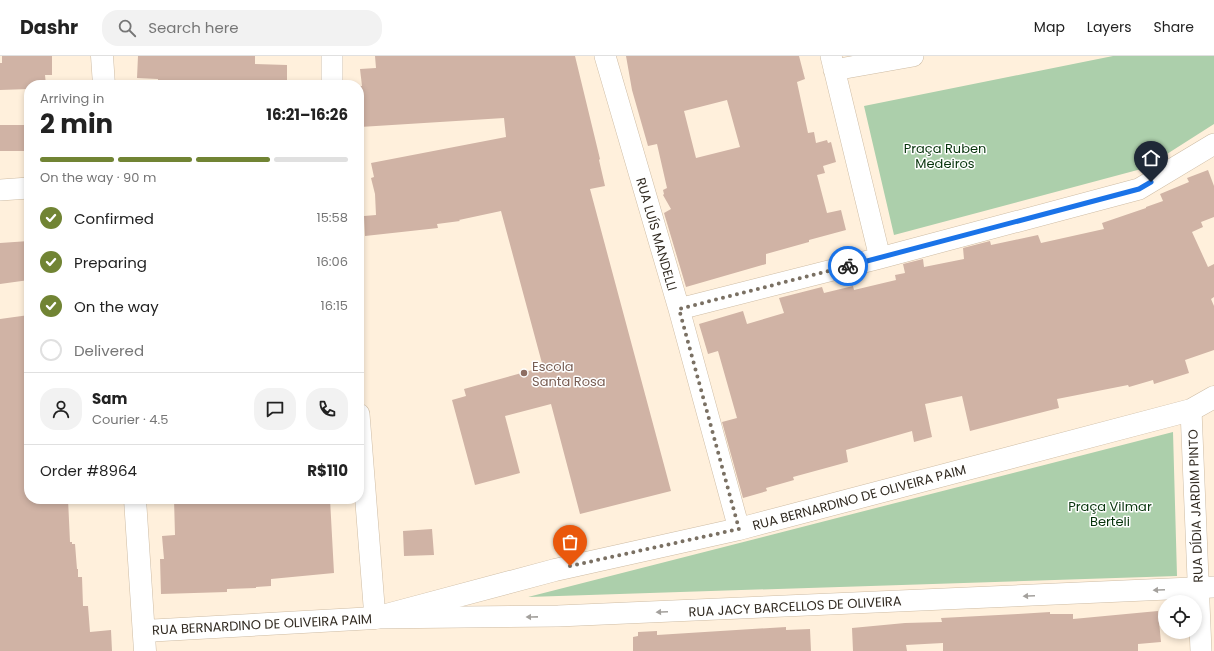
<!DOCTYPE html>
<html lang="en">
<head>
<meta charset="utf-8">
<style>
	body { margin:0; font-family:Poppins,sans-serif; background:#f2f2f2; color:#222; height:100vh; display:flex; flex-direction:column; font-size:15px; white-space:nowrap }
	* { box-sizing:border-box; margin:0 }
	p { font-size:13px; color:#767676 }
	.icon { flex:none; width:22px; height:22px; fill:none; stroke:currentColor; stroke-width:2; stroke-linecap:round; stroke-linejoin:round }
	.map { position:relative; flex:1; overflow:hidden }
	.sheet { position:absolute; left:24px; top:24px; width:340px; height:424px; display:flex; flex-direction:column; background:#fff; border-radius:16px; box-shadow:0 2px 6px #0003 }
	.sheet>* { flex:none }
	.controls { position:absolute; left:1158px; top:539px; display:grid; gap:8px }
	.controls a { display:grid; place-items:center; width:44px; height:44px; border-radius:50%; background:#fff; box-shadow:0 2px 6px #0003; font-size:20px }
	.pin { position:absolute; display:grid; place-items:center; width:34px; height:34px; color:#fff; margin:-41px -17px; border-radius:50% 50% 50% 0; rotate:-45deg; box-shadow:0 0 4px #0007 }
	.pin .icon { rotate:45deg }
	.courier { position:absolute; display:grid; place-items:center; width:40px; height:40px; margin:-20px; border:3px solid #1a73e8; border-radius:50%; background:#fff; color:#222; box-shadow:0 1px 5px #0007 }
	.head em { font-style:normal; font-weight:700 }
	.head div { display:flex; flex-direction:column-reverse }
	.head { display:flex; align-items:center; justify-content:space-between; height:68px; padding:0 16px }
	h1 { font-size:26px; font-weight:700; line-height:30px }
	.bar { display:grid; grid-template-columns:repeat(4,1fr); gap:6px 4px; align-content:center; height:48px; padding:0 16px }
	.bar i { height:5px; border-radius:3px; background:#e0e0e0 }
	.bar .current { background:#718434 }
	.bar p { grid-column:span 4 }
	.line { display:flex; align-items:center; gap:10px; padding:0 16px; border-top:1px solid #e0e0e0 }
	.line div { flex:1 }
	.round { display:grid; place-items:center; flex:none; width:42px; height:42px; border-radius:16px; background:#f2f2f2 }
	ol { padding:0 16px; list-style:none }
	li { display:flex; align-items:center; gap:12px; height:44px }
	li p { margin-inline-start:auto }
	li .icon { padding:4px; border-radius:50%; background:#718434; color:#fff; stroke-width:4 }
	li:last-child { color:#767676 }
	li i { width:22px; height:22px; border:2px solid #e0e0e0; border-radius:50% }
	header { display:flex; align-items:center; gap:24px; box-sizing:border-box; height:56px; padding:0 20px; background:#fff; border-bottom:1px solid #e0e0e0 }
	header strong { font-size:19px }
	nav { display:flex; gap:22px; margin-inline-start:auto; font-size:14px }
	.search { width:280px; height:36px; background:#f2f2f2; display:flex; align-items:center; gap:10px; box-sizing:border-box; padding:0 14px; border-radius:16px; color:#767676; font-size:15px }
	.map>svg:first-child { display:block }
	.green { fill:#accfab }
	.building { fill:#d0b3a5; fill-rule:evenodd }
	.lines { fill:none; stroke-linecap:round; stroke-linejoin:round }
	.street-casing { stroke:#cebca4; stroke-width:22 }
	.secondary-casing { stroke:#cebca4; stroke-width:23 }
	.street { stroke:#fff; stroke-width:21 }
	.secondary { stroke:#fff; stroke-width:22 }
	.oneway { fill:#a3a09c }
	.done { stroke:#7a7063; stroke-width:4; stroke-dasharray:0 7.2 }
	.route { stroke:#1a73e8; stroke-width:5 }
	.education-dot { fill:#8d6e63; stroke:#fff; stroke-width:1.5 }
	.labels { text-anchor:middle; stroke-width:3; stroke-linejoin:round; paint-order:stroke }
	.park-label { font-size:13px; fill:#07340c; stroke:#fff }
	.street-label { font-size:13px; fill:#322b22; stroke:#fff }
	.education-label { font-size:13px; fill:#785e54; stroke:#fff; text-anchor:start }
</style>
</head>
<body>
<header>
<strong>Dashr</strong>
<div class="search"><svg class="icon" aria-label="search" viewBox="0 0 24 24"><circle cx="10" cy="10" r="6"/><path d="M15 15l6 6"/></svg>Search here</div>
<nav><a>Map</a><a>Layers</a><a>Share</a></nav>
</header>
<div class="map">
<svg width="1214" height="595" viewBox="0 0 1214 595">
	<rect width="100%" height="100%" fill="#fff0dc"/>
	<path class="green" d="M1113,0H1214V68L1145,112L894,179L864,50Z
		M1173,376L1177,520L528,541Z"/>
	<path class="building" d="M2,0H52V19H45L46,29H29V33L0,34V7H2Z
		M138,0H255V8L287,9V29H158V23L137,22Z
		M375,0H575L600,103L599,104L605,130L590,133L671,435L580,458L551,348L505,360L520,417L475,429L452,344L466,340L464,333L543,311L501,155L459,164L460,165L437,168L438,172L365,180L364,160L376,159L375,138L371,122L374,121L371,107L506,81L504,62L360,71L359,30H362L360,13L376,12Z
		M626,0H799L805,23L797,26L808,77L814,76L816,87L827,84L828,87L831,86L836,106L823,110L825,117L817,119L827,157L841,154L846,174L809,184V186L766,198V208L686,231L664,157L671,153L663,139L664,138L663,134L667,132L657,88L648,90L632,34ZM727,44L740,91L696,102L684,55Z
		M0,69H29V95H0Z
		M1208,114L1214,130V161L1201,166L1203,171L1192,176L1208,211L1214,208V241L1211,243L1214,250V294L1185,304L1189,317L1154,328L1153,324L1129,331L1128,329L1057,343L1059,352L970,375L962,340L925,348L932,381L914,386L912,375L846,394L848,406L793,421L794,424L766,432L767,435L743,442L722,366L737,362L718,295L708,298L699,268L743,255L747,268L784,257L779,242L822,231L824,237L853,230L854,234L896,224L895,219L905,217L903,208L923,203L924,211L964,203L963,192L990,185L991,189L1038,179L1041,187L1104,173L1102,167L1146,152V151L1163,145L1160,138L1189,126L1187,122Z
		M29,185V224L0,228V187Z
		M29,259V443H68L70,486H72V488H75L77,513H78V521H82L83,550H88L90,576L111,574L112,595H0V263Z
		M174,443H330L334,517L271,523V530L256,531V532L227,533V536L161,538L160,503H164L162,480L175,479Z
		M432,473L434,499L404,500L403,475Z
		M1158,555L1161,586L1138,588V595H943V587L906,589L907,595H853L852,572L905,567L942,566L941,562L1018,558L1050,556V558H1073V563Z
		M786,571V574L810,573L811,595H633V581L638,580V576L657,575V579Z"/>
	<g class="lines">
		<defs>
			<path id="street" d="M332,0V29
				M605,0L679,253L739,473
				M831,0L880,202
				M834,14L913,0
				M0,134L29,132
				M679,253L880,202L1139,133L1214,88
				M1191,354L1201,595
				M359,358L375,562L558,560L1214,531"/>
			<path id="secondary" d="M102,0L104,29
				M135,443L145,595
				M144,575L375,562L555,514L739,473L1191,354L1214,341"/>
		</defs>
		<use href="#street" class="street-casing"/>
		<use href="#secondary" class="secondary-casing"/>
		<use href="#street" class="street"/>
		<use href="#secondary" class="secondary"/>
	</g>
	<defs><path id="oneway-solid" d="M-6-.8H1V-3.2L6.5 0L1 3.2V.8H-6Z"/></defs>
	<g class="oneway">
		<use href="#oneway-solid" transform="translate(1159 534) rotate(177)"/>
		<use href="#oneway-solid" transform="translate(1029 540) rotate(177)"/>
		<use href="#oneway-solid" transform="translate(662 556) rotate(177)"/>
		<use href="#oneway-solid" transform="translate(532 561) rotate(179)"/>
	</g>
	<g class="lines">
		<path class="done" d="M570,510L739,473L679,253L848,210"/>
		<path class="route" d="M848,210L1139,133L1151,126"/>
	</g>
	<circle class="education-dot" cx="524" cy="317" r="4"/>
	<g class="labels">
		<g class="park-label">
			<text x="945" y="97">Praça Ruben<tspan x="945" dy="15">Medeiros</tspan></text>
			<text x="1110" y="455">Praça Vilmar<tspan x="1110" dy="15">Berteli</tspan></text>
		</g>
		<g class="street-label">
			<text transform="translate(657 178) rotate(74)" y="5">RUA LUÍS MANDELLI</text>
			<text transform="translate(859 441) rotate(-15)" y="5">RUA BERNARDINO DE OLIVEIRA PAIM</text>
			<text transform="translate(1195 450) rotate(-92)" y="5">RUA DÍDIA JARDIM PINTO</text>
			<text transform="translate(795 550) rotate(-3)" y="5">RUA JACY BARCELLOS DE OLIVEIRA</text>
			<text transform="translate(262 568) rotate(-3)" y="5">RUA BERNARDINO DE OLIVEIRA PAIM</text>
		</g>
		<g class="education-label">
			<text x="532" y="315">Escola<tspan x="532" dy="15">Santa Rosa</tspan></text>
		</g>
	</g>
</svg>
<div class="controls">
<a><svg class="icon" aria-label="locate" viewBox="0 0 24 24"><circle cx="12" cy="12" r="6"/><path d="M12 2v4M12 18v4M2 12h4M18 12h4"/></svg></a>
</div>
<div class="pin" style="left:570px;top:510px;background:#ea580c"><svg class="icon" aria-label="bag" viewBox="0 0 24 24"><path d="M5 8h14l-1 12H6zM9 8a3 3 0 0 1 6 0"/></svg></div>
<div class="pin" style="left:1151px;top:126px;background:#1f2937"><svg class="icon" aria-label="home" viewBox="0 0 24 24"><path d="M3 11l9-7 9 7M6 9v11h12V9"/></svg></div>
<div class="courier" style="left:848px;top:210px"><svg class="icon" aria-label="bike" viewBox="0 0 24 24"><circle cx="6" cy="16" r="4"/><circle cx="18" cy="16" r="4"/><path d="M6 16l4-8h5l3 8M10 8l3 8H6M13 5h3"/></svg></div>
<section class="sheet">
<div class="head"><div><h1>2 min</h1><p>Arriving in</p></div><em>16:21–16:26</em></div>
<div class="bar"><i class="current"></i><i class="current"></i><i class="current"></i><i></i><p>On the way · 90 m</p></div>
<ol>
<li><svg class="icon" aria-label="check" viewBox="0 0 24 24"><path d="M5 12l5 5 9-10"/></svg>Confirmed<p>15:58</p></li>
<li><svg class="icon" aria-label="check" viewBox="0 0 24 24"><path d="M5 12l5 5 9-10"/></svg>Preparing<p>16:06</p></li>
<li><svg class="icon" aria-label="check" viewBox="0 0 24 24"><path d="M5 12l5 5 9-10"/></svg>On the way<p>16:15</p></li>
<li><i></i>Delivered</li>
</ol>
<div class="line" style="height:72px"><a class="round"><svg class="icon" aria-label="person" viewBox="0 0 24 24"><circle cx="12" cy="8" r="4"/><path d="M4 21q1-7 8-7t8 7"/></svg></a><div><b>Sam</b><p>Courier · 4.5</p></div><a class="round"><svg class="icon" aria-label="chat" viewBox="0 0 24 24"><path d="M4 5h16v11H9l-5 4z"/></svg></a><a class="round"><svg class="icon" aria-label="phone" viewBox="0 0 24 24"><path d="M5 4h4l2 5-3 2q2 4 5 5l2-3 5 2v4C11 20 4 13 5 4z"/></svg></a></div>
<div class="line" style="height:52px"><div>Order #8964</div><b>R$110</b></div>
</section>
</div>
</body>
</html>
